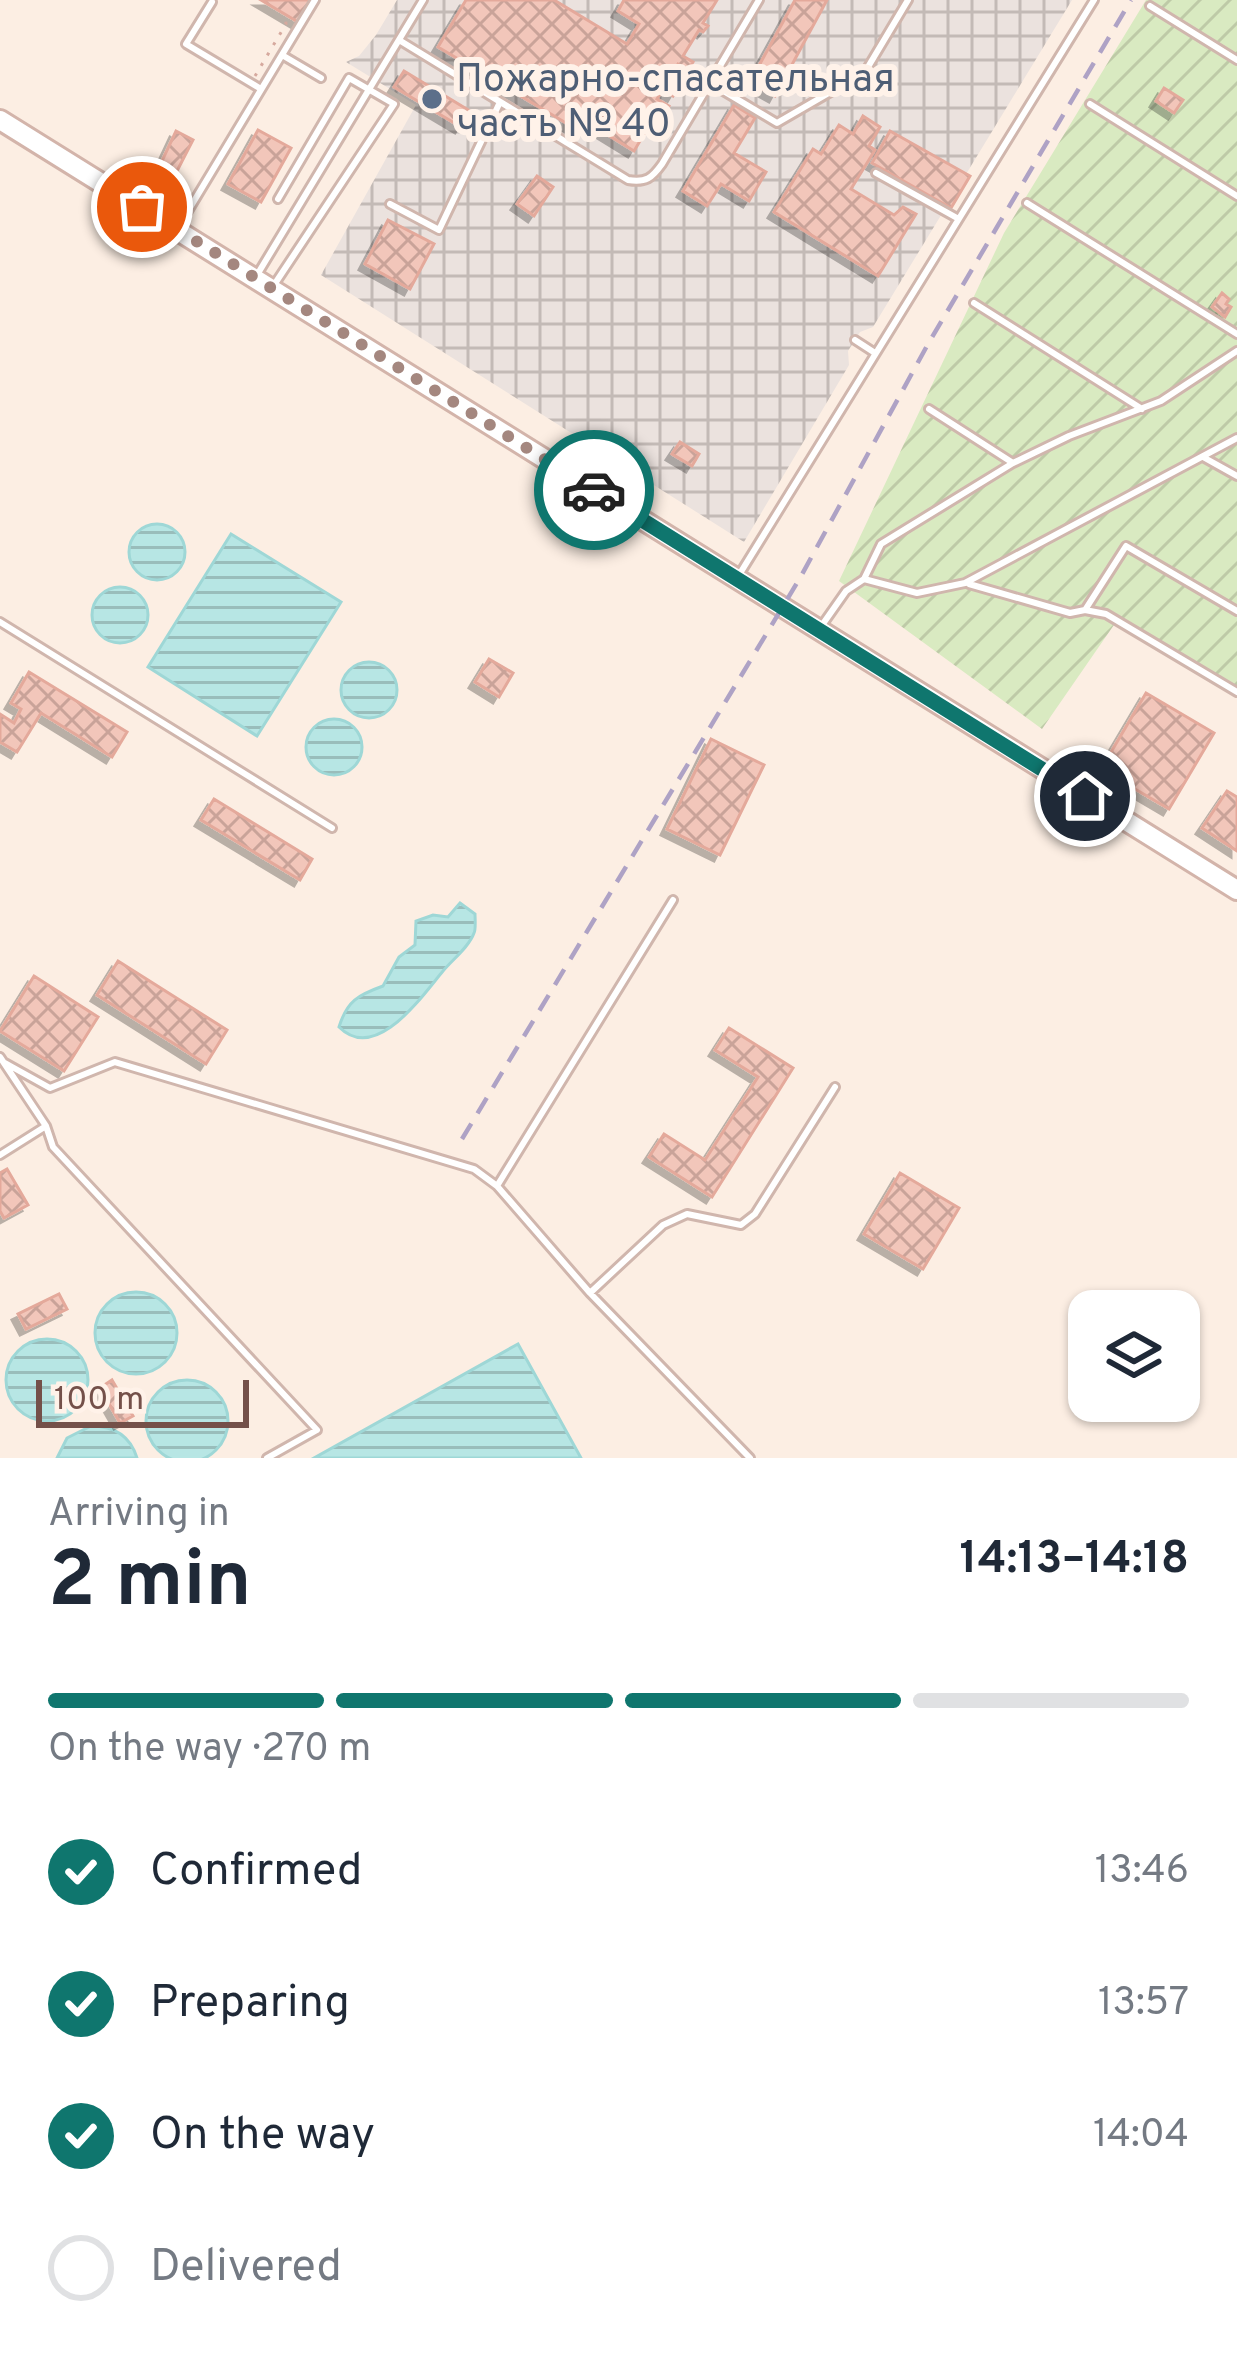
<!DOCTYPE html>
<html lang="en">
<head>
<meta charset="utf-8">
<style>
	body { margin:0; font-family:Overpass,sans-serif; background:#f6f6f7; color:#1f2937; height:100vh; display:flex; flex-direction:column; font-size:45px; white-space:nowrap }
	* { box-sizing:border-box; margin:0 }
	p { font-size:39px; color:#747a83 }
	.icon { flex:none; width:66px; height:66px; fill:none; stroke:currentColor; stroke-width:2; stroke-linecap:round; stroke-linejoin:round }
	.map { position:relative; height:1458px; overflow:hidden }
	.drawer { display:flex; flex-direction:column; background:#fff; flex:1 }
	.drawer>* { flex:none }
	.tools { position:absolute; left:1068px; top:1290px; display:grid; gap:24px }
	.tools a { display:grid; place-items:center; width:132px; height:132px; border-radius:24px; background:#fff; box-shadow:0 3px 9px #0004; font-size:60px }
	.scale { position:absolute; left:36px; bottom:30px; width:213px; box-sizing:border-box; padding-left:12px; border:6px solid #745049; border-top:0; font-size:33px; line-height:42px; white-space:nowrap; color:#745049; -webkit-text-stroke:9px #fff2e9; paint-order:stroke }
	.pin { position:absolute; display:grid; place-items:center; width:102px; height:102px; color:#fff; margin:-51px; border:6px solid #fff; border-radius:50%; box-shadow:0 3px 12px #0007 }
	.courier { position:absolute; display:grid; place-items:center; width:120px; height:120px; margin:-60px; border:9px solid #0f766e; border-radius:50%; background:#fff; color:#222; box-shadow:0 3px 15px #0007 }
	.headline em { font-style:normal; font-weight:700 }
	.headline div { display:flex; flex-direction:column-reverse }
	.headline { display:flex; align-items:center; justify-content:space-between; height:204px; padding:0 48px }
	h1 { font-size:78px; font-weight:700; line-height:90px }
	.bar { display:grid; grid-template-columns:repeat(4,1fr); gap:18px 12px; align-content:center; height:144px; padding:0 48px }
	.bar i { height:15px; border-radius:9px; background:#e0e1e3 }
	.bar .active { background:#0f766e }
	.bar p { grid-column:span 4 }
	ol { padding:0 48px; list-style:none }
	li { display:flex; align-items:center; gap:36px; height:132px }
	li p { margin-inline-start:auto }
	li .icon { padding:12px; border-radius:50%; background:#0f766e; color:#fff; stroke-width:4 }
	li:last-child { color:#747a83 }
	li i { width:66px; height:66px; border:6px solid #e0e1e3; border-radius:50% }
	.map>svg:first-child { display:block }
	.industrial { fill:url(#industrial-grid) }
	.garden { fill:url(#garden-furrows) }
	.water { fill:url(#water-rules); stroke:#9ed7d6; stroke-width:3 }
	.building { fill:url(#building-cross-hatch); stroke:#e4a99b; stroke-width:3; filter:url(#shadow) }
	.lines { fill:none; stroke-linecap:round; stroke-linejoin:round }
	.lane-casing { stroke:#d0b6ad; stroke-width:12 }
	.secondary-casing { stroke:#d3b4aa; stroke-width:24 }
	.path { stroke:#d6a99e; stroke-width:3; stroke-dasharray:3 9; stroke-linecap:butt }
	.lane { stroke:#fff; stroke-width:6 }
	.secondary { stroke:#fff; stroke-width:18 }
	.rail { stroke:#aea2c5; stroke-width:4.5; stroke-dasharray:18 12; stroke-linecap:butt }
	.done { stroke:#a4877f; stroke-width:12; stroke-dasharray:0 21.6 }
	.route { stroke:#0f766e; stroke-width:15 }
	.service-dot { fill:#5c6f8a; stroke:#fff2e9; stroke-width:4.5 }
	.labels { text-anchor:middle; stroke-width:12; stroke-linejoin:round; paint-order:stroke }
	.service-label { font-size:39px; fill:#4e5e75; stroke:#fff2e9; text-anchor:start }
</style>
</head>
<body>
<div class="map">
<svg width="1237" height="1458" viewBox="0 0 1237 1458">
	<defs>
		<pattern id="industrial-grid" width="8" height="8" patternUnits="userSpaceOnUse" patternTransform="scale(3)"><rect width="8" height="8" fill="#ebe2de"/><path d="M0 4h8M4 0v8" fill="none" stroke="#c3bab6"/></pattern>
		<pattern id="garden-furrows" width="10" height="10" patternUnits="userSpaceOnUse" patternTransform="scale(3)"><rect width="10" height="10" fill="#d9eac1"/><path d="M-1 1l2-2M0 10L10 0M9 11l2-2" fill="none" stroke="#becaa7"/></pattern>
		<pattern id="water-rules" width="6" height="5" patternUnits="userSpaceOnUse" patternTransform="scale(3)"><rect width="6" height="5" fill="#b7e6e4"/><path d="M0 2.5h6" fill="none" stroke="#99bdbb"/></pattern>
		<pattern id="building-cross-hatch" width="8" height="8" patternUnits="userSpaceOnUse" patternTransform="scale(3)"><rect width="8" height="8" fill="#f2c6ba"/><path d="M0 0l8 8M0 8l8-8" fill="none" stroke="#c9a399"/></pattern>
		<filter id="shadow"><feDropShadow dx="-6" dy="6" stdDeviation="0" flood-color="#0004"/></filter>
	</defs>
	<rect width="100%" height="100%" fill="#fceee3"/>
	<path class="industrial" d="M397,0H1072L873,327L860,332L848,351L849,365L744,542L321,275L416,105L346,62L359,56L376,35Z"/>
	<path class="garden" d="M1146,0H1237V695L1116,622L1042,729L839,581L1004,233Z"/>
	<path class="water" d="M129 552a28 28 0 1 1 56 0a28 28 0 1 1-56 0Z
		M231,534L341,602L257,736L148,667Z
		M92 615a28 28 0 1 1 56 0a28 28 0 1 1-56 0Z
		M341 690a28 28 0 1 1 56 0a28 28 0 1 1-56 0Z
		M306 747a28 28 0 1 1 56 0a28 28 0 1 1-56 0Z
		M460,903L475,914C475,918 476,930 474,933C469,947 452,960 443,971C422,996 376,1064 339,1027C347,1001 358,995 383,986L399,957L415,945L416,921L433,915L448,917Z
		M95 1333a41 41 0 1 1 82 0a41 41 0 1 1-82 0Z
		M6 1380a41 41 0 1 1 82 0a41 41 0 1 1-82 0Z
		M518,1344L581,1458H314Z
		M146 1421a41 41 0 1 1 82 0a41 41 0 1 1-82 0Z
		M91,1426C114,1426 130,1435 137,1458H57L67,1438Z"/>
	<path class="building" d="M261,0H307L310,2L298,22Z
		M466,0H554L627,44L639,24L618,11L624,0H717L703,23L708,26L703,32L699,30L683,56L693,62L688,70L678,64L674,71L684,77L673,96L663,89L657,99L669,106L661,120L649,112L640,127L646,131L634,151L582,119L576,129L438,47Z
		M795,0H827L775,96L750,82Z
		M404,71L470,111L461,127L394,87Z
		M1164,88L1183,100L1174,113L1156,101Z
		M734,105L755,118L734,153L766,172L749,201L721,184L707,206L683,191Z
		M863,116L880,127L869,146L875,150L851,189L894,215L903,207L916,214L878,276L774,212L813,149L821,154L839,125L853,134Z
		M258,130L291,148L261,202L228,184Z
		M176,131L193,140L177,171L161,163Z
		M890,131L970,176L951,208L872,163Z
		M537,176L553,187L534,216L517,204Z
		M388,220L434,244L410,289L365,264Z
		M1222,293L1229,299L1226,304L1231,307L1225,317L1212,307Z
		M680,442L699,454L692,466L672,454Z
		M489,659L513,673L499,697L475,682Z
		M29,672L127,732L112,757L41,713L17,752L0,742V714L14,723L21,709L11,703Z
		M1146,693L1214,733L1169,809L1101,769Z
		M711,739L764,765L720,855L667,829Z
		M1227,791L1237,797V851L1202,828Z
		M214,799L312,859L300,880L201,820Z
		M118,961L227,1030L206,1064L97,995Z
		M34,976L98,1017L64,1071L0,1031Z
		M729,1028L793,1068L712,1197L649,1157L664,1134L705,1160L758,1077L715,1050Z
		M7,1169L28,1205L4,1218L0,1211V1173Z
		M900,1173L959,1208L923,1269L864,1234Z
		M59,1294L67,1309L26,1329L18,1314Z
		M112,1380L133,1416L120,1423L100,1388Z"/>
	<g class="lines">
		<defs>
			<path id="lane" d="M212,2L186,44L261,89
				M1150,6L1237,60
				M399,40L628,180C646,183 652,178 662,164L759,0
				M282,55L321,78
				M710,83L777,123L865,72L908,0
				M1090,104L1237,196
				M876,173L957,218
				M1027,203L1237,334
				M390,204L439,230L500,102
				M179,226L315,0
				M257,275L423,0
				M274,285L394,104L349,78L278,199
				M974,303L1142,409
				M855,340L875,353
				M929,409L1013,463
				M1203,457L1237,476
				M739,575L1094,0
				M864,579L917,593L965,583L1237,438
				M969,584L1070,613L1085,610L1106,614L1237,692
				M1085,610L1126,546L1237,611
				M0,622L332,828
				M820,628L846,591L864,579L881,544L1013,463L1069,436L1161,401L1237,351
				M0,1057L46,1126L53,1147L317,1430L267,1458
				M5,1063L50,1088L115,1062L474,1169L497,1186L590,1293L750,1458
				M0,1155L46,1126
				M497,1186L673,900
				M590,1293L663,1225L687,1214L741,1225L755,1214L835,1087"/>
			<path id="secondary" d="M0,120L1237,890"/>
		</defs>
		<use href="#lane" class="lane-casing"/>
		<use href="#secondary" class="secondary-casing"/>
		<path class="path" d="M255,76L286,24L285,14"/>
		<use href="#lane" class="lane"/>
		<use href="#secondary" class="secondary"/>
		<path class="rail" d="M462,1139L800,578L928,344L1131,0"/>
	</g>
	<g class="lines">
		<path class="done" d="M142,207L594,490"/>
		<path class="route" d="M594,490L1085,796"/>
	</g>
	<circle class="service-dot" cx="432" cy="99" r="12"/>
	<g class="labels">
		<g class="service-label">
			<text x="456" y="91">Пожарно-спасательная<tspan x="456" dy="45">часть № 40</tspan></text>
		</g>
	</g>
</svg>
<div class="tools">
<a><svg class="icon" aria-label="layers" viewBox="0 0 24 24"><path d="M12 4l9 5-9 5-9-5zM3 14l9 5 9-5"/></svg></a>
</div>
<div class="scale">100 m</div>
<div class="pin" style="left:142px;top:207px;background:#ea580c"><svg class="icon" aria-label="bag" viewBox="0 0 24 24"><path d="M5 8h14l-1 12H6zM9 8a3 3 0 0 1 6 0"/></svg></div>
<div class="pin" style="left:1085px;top:796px;background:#1f2937"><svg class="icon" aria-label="home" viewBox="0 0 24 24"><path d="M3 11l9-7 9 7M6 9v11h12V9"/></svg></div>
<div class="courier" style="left:594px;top:490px"><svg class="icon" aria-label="car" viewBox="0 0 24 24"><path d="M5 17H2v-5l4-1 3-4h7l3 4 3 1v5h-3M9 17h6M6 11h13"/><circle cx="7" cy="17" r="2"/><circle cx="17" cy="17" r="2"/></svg></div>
</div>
<section class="drawer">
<div class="headline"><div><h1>2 min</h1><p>Arriving in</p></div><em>14:13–14:18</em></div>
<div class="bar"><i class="active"></i><i class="active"></i><i class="active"></i><i></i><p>On the way · 270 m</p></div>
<ol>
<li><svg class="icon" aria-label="check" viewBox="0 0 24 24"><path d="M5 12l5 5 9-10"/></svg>Confirmed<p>13:46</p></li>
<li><svg class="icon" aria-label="check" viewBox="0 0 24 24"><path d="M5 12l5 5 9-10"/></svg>Preparing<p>13:57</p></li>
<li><svg class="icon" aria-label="check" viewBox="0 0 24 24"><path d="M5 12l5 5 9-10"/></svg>On the way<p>14:04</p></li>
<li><i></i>Delivered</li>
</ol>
</section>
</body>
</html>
